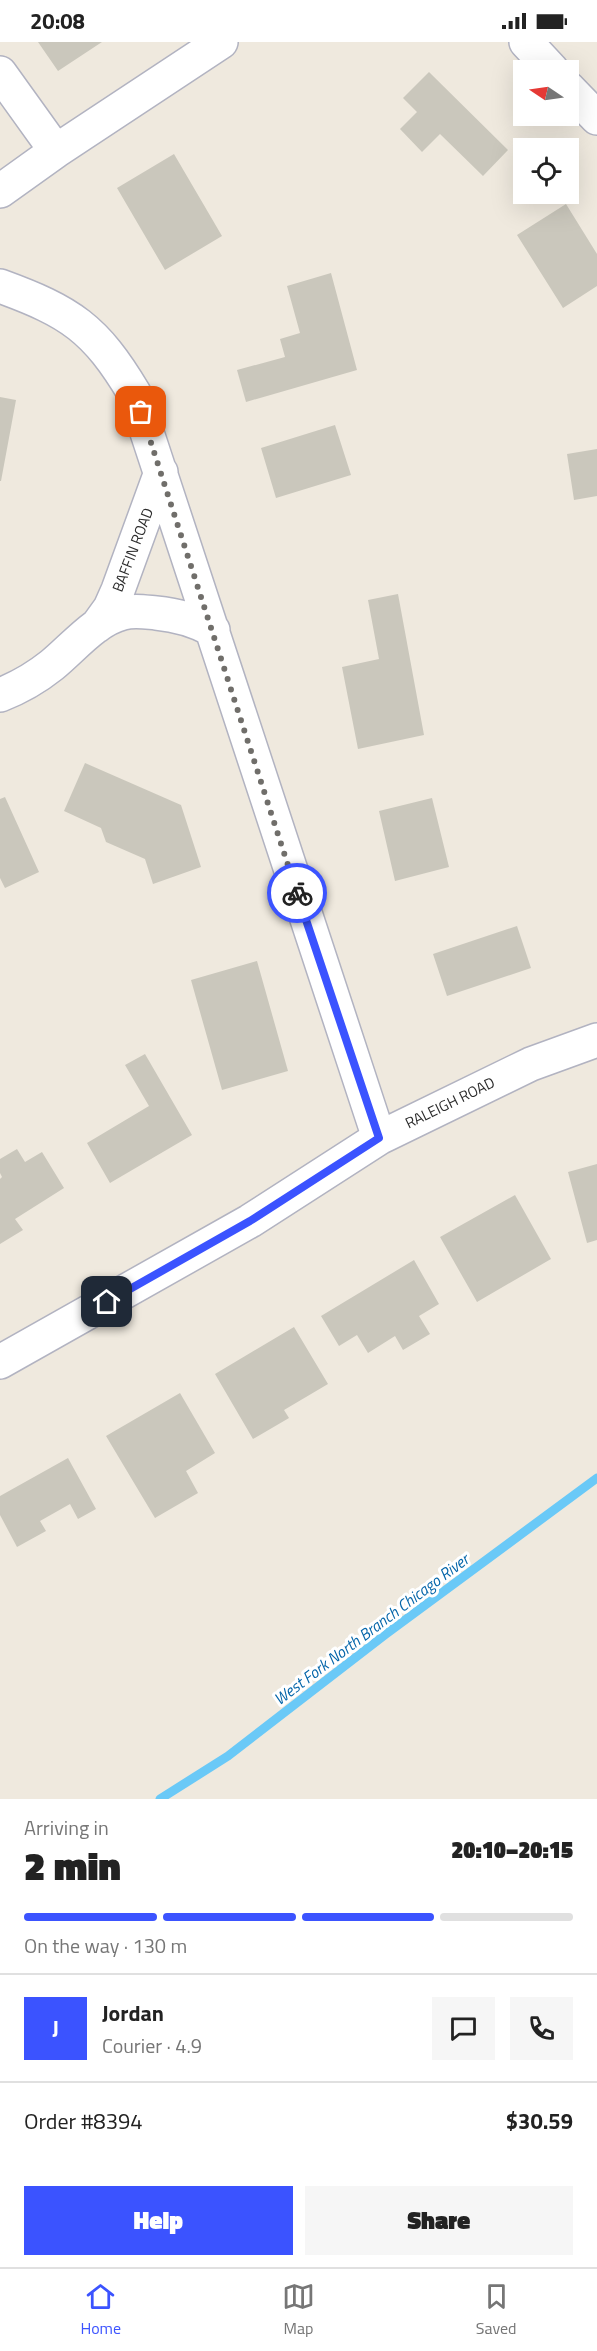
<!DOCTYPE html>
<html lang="en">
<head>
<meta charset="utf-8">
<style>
	body { margin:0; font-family:"Titillium Web",sans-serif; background:#f6f6f6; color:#222; height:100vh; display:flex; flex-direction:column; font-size:22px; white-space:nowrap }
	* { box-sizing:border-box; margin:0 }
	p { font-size:20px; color:#767676 }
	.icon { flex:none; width:33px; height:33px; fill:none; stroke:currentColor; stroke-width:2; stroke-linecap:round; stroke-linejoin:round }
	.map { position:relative; height:1757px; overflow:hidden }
	.side { display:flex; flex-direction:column; background:#fff; flex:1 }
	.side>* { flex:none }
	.needle { width:39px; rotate:283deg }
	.buttons { position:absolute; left:513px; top:18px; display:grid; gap:12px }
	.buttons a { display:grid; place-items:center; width:66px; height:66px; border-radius:0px; background:#fff; box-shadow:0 6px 24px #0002; font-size:30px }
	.pin { position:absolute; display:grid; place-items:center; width:51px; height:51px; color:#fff; margin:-26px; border-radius:12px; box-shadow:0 3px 9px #0006 }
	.courier { position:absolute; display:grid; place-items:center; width:60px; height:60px; margin:-30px; border:4px solid #3b53ff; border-radius:50%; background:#fff; color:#222; box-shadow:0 2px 8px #0007 }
	.head em { font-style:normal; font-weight:800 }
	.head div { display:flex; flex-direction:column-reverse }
	.head { display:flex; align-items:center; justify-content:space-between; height:102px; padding:0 24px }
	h1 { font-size:39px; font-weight:800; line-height:45px }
	.bar { display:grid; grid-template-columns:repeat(4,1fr); gap:9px 6px; align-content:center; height:72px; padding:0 24px }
	.bar i { height:8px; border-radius:4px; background:#e0e0e0 }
	.bar .active { background:#3b53ff }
	.bar p { grid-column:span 4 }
	.line { display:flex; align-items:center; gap:15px; padding:0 24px; border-top:2px solid #e0e0e0 }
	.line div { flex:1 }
	.round { display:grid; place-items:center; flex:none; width:63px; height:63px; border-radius:0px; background:#f6f6f6 }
	.action { display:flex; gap:12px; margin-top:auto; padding:12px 24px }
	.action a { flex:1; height:69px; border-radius:0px; background:#3b53ff; color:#fff; font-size:24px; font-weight:800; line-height:69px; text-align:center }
	.action a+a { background:#f6f6f6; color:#222 }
	.status { display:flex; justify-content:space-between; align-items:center; height:42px; padding:0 30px; background:#fff; direction:ltr }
	.status svg { height:16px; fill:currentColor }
	.menu { display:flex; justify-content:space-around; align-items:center; height:84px; border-top:2px solid #e0e0e0; background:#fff; font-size:16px; color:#767676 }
	.menu a { display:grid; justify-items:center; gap:3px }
	.menu .active { color:#3b53ff }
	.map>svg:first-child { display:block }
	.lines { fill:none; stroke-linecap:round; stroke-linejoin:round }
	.stream { stroke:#6ac9f7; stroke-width:9 }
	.building { fill:#cac7bc }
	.minor-casing { stroke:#b2b3c1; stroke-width:36 }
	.minor { stroke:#fff; stroke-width:33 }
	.done { stroke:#706e6a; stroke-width:6; stroke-dasharray:0 10.8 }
	.route { stroke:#3b53ff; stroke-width:8 }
	.labels { text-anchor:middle; stroke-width:6; stroke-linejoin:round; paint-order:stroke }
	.street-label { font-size:15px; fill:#2c2c2c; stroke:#fff }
	.water-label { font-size:16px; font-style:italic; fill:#0465a9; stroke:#fff }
</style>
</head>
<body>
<div class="status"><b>20:08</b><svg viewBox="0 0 49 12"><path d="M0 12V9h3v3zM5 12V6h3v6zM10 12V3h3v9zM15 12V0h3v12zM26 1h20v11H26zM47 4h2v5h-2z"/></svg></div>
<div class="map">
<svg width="597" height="1757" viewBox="0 0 597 1757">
	<rect width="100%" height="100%" fill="#efe9de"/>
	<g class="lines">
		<path class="stream" d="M160,1757L228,1714L386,1592L597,1436"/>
	</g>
	<path class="building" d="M38,0H102L58,29Z
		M429,30L508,108L483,134L440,92L422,110L400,87L417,70L403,56Z
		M174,112L222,194L165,228L117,146Z
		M566,162L597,212V244L563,266L517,193Z
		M331,231L357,328L246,360L237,328L285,315L280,297L300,291L287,244Z
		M0,355L16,358L1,439H0Z
		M335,383L351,433L276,456L261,406Z
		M597,407V454L574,458L567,412Z
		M398,552L424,693L358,707L342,625L379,617L368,558Z
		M85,721L181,763L201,825L153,842L145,817L106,800L101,786L64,769Z
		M5,755L39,830L5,846L0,836V757Z
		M432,756L449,825L395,839L379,769Z
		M517,884L531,926L447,954L433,912Z
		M257,919L288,1029L222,1048L191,938Z
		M145,1012L192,1093L110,1141L87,1101L149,1064L125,1023Z
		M17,1107L25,1120L42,1110L64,1146L15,1177L23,1188L0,1202V1137L2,1135L0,1131V1117Z
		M597,1122V1198L587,1201L568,1130Z
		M515,1153L551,1217L477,1260L440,1195Z
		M414,1218L439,1262L419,1274L430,1292L403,1308L395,1294L368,1311L357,1293L339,1304L321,1274Z
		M294,1285L328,1342L284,1368L289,1376L253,1397L215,1332Z
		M180,1351L215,1411L186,1429L198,1451L155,1476L106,1394Z
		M68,1416L96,1467L78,1477L70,1462L40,1479L46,1489L17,1505L0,1473V1454Z"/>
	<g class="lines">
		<defs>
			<path id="minor" d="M526,0L552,28
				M0,31L56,109L0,149
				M568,46L597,76
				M56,109L221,0
				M0,244C71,270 95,286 134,351L379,1096
				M97,584L110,566L118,548L161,430
				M0,653C18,646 37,635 52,623C74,605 95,578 123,571C134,568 145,570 156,571C177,573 195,578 213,588
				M0,1320L250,1179L379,1096L531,1022L597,998"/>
		</defs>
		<use href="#minor" class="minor-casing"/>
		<use href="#minor" class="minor"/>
	</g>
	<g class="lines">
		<path class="done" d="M141,370L297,851"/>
		<path class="route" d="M107,1260L250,1179L379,1096L297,851"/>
	</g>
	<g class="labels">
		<g class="street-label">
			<text transform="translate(133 508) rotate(-69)" y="5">BAFFIN ROAD</text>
			<text transform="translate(450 1061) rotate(-26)" y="5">RALEIGH ROAD</text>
		</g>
		<g class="water-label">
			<text transform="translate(371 1587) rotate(-37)" y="6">West Fork North Branch Chicago River</text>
		</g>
	</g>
</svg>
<div class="buttons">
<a><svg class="needle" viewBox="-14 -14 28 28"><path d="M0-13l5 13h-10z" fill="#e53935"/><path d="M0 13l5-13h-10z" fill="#767676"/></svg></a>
<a><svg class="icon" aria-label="locate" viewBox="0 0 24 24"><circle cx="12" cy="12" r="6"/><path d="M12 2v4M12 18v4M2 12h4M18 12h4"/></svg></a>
</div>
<div class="pin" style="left:141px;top:370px;background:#ea580c"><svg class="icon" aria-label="bag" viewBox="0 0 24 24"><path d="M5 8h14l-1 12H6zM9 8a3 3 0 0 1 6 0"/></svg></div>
<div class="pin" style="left:107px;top:1260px;background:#1f2937"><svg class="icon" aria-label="home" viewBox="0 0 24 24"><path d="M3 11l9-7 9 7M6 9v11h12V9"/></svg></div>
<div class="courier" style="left:297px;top:851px"><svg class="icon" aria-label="bike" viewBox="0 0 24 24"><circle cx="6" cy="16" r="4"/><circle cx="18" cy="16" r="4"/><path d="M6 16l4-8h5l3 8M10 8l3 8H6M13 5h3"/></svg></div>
</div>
<section class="side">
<div class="head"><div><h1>2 min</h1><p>Arriving in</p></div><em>20:10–20:15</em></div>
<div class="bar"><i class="active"></i><i class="active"></i><i class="active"></i><i></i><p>On the way · 130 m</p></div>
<div class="line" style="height:108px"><b class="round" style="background:#3b53ff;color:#fff">J</b><div><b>Jordan</b><p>Courier · 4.9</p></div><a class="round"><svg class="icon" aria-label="chat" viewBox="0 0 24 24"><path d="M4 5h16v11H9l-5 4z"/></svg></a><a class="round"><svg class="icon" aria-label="phone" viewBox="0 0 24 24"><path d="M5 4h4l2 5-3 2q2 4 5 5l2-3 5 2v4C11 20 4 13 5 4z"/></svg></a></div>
<div class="line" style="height:78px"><div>Order #8394</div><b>$30.59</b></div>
<div class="action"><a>Help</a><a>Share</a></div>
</section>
<nav class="menu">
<a class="active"><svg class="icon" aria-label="home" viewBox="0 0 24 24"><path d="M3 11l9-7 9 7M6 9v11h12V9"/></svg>Home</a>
<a><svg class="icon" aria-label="map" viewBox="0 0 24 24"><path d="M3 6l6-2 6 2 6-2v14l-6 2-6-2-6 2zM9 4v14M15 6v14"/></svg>Map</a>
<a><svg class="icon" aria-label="saved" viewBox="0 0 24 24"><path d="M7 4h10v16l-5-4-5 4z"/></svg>Saved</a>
</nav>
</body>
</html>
